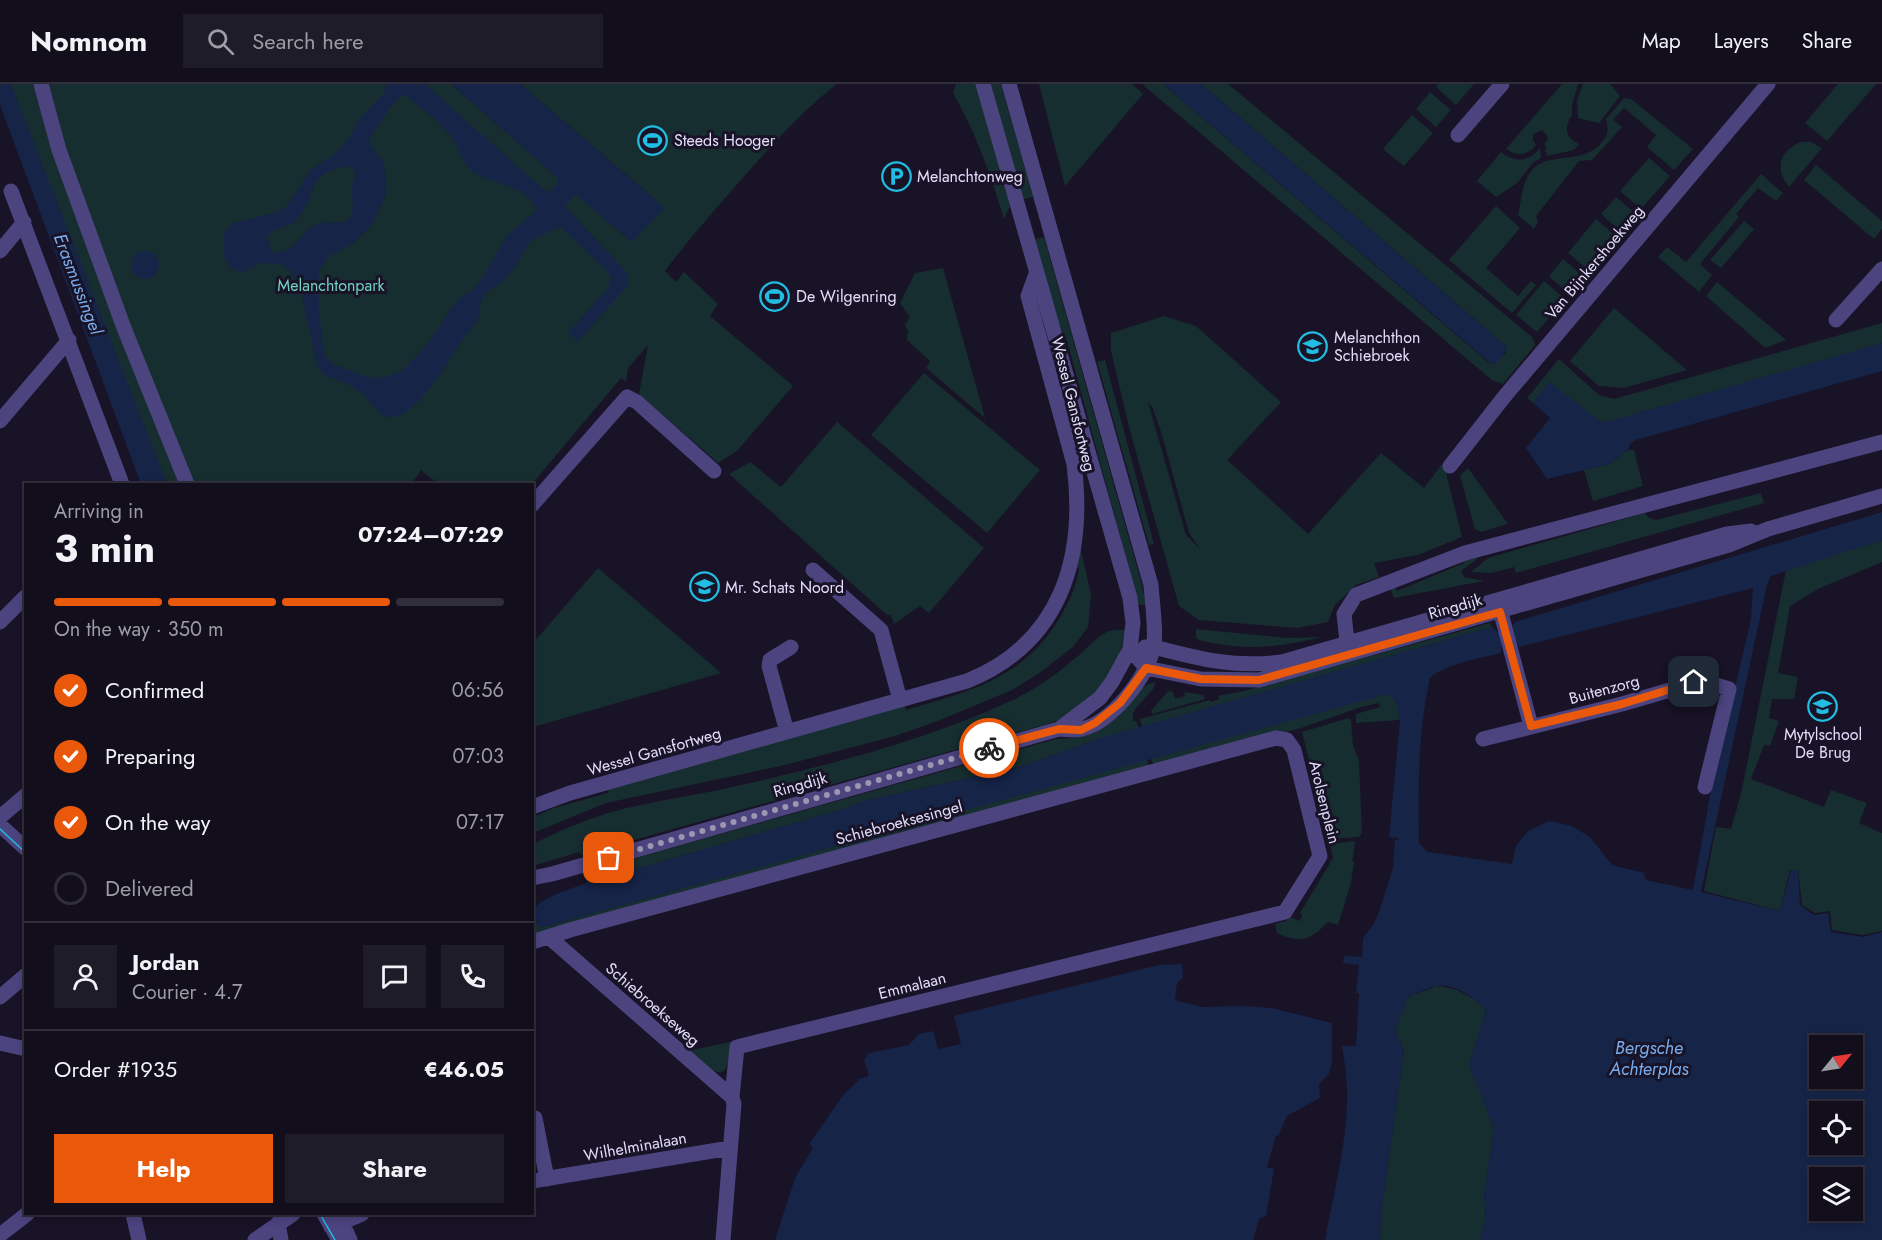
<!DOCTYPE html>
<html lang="en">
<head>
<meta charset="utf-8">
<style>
	body { margin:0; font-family:Jost,sans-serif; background:#1f1c29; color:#f1f3f6; height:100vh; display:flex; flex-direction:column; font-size:22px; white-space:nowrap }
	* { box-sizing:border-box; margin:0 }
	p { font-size:20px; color:#9c9ca3 }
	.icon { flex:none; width:33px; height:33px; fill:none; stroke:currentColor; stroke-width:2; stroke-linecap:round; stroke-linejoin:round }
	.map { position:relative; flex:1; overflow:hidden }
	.side { position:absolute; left:24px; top:399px; width:510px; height:732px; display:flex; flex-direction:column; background:#120e1c; border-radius:0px; box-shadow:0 3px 9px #0003,0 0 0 2px #312e3b }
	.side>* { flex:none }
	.needle { width:39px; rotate:60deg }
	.buttons { position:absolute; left:1809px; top:951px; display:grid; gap:12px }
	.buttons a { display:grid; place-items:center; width:54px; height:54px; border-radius:0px; background:#120e1c; box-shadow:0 3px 9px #0003,0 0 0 2px #312e3b; font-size:30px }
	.pin { position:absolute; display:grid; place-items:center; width:51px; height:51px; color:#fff; margin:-26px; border-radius:12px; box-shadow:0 3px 9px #0006 }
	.courier { position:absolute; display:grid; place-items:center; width:60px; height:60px; margin:-30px; border:4px solid #ea580c; border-radius:50%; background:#fff; color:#222; box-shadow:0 2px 8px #0007 }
	.head em { font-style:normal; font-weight:700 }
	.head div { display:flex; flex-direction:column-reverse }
	.head { display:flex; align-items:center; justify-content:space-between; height:102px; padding:0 30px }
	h1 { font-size:39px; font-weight:700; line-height:45px }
	.bar { display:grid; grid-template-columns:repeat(4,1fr); gap:9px 6px; align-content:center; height:72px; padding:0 30px }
	.bar i { height:8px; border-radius:4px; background:#312e3b }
	.bar .active { background:#ea580c }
	.bar p { grid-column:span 4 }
	.line { display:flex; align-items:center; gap:15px; padding:0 30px; border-top:2px solid #312e3b }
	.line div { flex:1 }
	.round { display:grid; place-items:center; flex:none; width:63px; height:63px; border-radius:0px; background:#1f1c29 }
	ol { padding:0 30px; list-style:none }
	li { display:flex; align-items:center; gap:18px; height:66px }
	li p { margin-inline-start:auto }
	li .icon { padding:6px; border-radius:50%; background:#ea580c; color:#fff; stroke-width:4 }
	li:last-child { color:#9c9ca3 }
	li i { width:33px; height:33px; border:3px solid #312e3b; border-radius:50% }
	.primary-button { display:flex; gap:12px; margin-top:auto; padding:12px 30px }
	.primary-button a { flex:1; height:69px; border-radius:0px; background:#ea580c; color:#fff; font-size:24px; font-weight:700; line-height:69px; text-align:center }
	.primary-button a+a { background:#1f1c29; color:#f1f3f6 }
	header { display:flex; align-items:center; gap:36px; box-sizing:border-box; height:84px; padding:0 30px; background:#120e1c; border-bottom:2px solid #312e3b }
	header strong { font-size:28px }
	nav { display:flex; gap:33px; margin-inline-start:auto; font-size:21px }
	.search { width:420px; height:54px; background:#1f1c29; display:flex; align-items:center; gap:15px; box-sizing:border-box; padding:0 21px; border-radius:0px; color:#9c9ca3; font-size:22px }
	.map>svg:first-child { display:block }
	.green { fill:#172e30; fill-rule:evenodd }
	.water { fill:#162448; fill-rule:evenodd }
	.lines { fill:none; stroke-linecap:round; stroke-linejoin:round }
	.minor { stroke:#4c447f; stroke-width:15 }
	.tram { stroke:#21bde2; stroke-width:1.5 }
	.done { stroke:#9c96b0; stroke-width:6; stroke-dasharray:0 10.8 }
	.route { stroke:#ea580c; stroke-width:8 }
	.labels { text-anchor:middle; stroke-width:6; stroke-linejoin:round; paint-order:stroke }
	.poi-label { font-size:16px; fill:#e3ddfb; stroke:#181326; text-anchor:start }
	.street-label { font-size:16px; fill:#e3ddfb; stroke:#181326 }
	.park-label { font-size:16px; fill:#71d2c3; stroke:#181326 }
	.water-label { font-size:18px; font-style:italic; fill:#78acee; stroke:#181326 }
</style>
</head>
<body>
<header>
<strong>Nomnom</strong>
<div class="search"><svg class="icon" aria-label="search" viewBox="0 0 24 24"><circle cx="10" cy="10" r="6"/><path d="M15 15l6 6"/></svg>Search here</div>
<nav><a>Map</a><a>Layers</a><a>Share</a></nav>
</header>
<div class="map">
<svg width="1882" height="1156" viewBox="0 0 1882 1156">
	<rect width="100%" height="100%" fill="#181326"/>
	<path class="green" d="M9,0H451L632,158L651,112L520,0H837C803,26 776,57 748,88C719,121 691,152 665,187L676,198L684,188L718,220L710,232L793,302L737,367L718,379L639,310L648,261L628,284L626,298L621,294L532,400H438L421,386L412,400H155Z
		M956,0H976L1010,122L1004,135C991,92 976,49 953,9Z
		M988,0H1001L1033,113L1021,116Z
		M1039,0H1132L1143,10L1065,102Z
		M1142,0H1163L1488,278L1494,280L1505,270L1507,263L1201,0H1228L1532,253L1535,261L1503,300L1492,296Z
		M1438,0H1474L1456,21L1436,3Z
		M1562,0H1578L1572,22V32C1563,43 1566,54 1579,60L1574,66L1547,72L1545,66L1547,64L1544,60L1548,55L1546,50L1542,46L1533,50V56L1536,61C1527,72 1518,73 1506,65Z
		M1583,0H1610L1620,12L1599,39L1578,34L1577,16Z
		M1838,0H1876L1827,57L1805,39Z
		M1430,8L1451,26L1436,43L1416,25Z
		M1624,14L1631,15L1693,65L1674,86L1647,63L1656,51L1624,24L1613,36L1622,43L1592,76L1579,77L1536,132L1538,138L1534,145L1518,131C1522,116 1521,99 1532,86C1549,66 1583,83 1603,57C1609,50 1608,44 1606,35Z
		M1412,31L1433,49L1404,82L1383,65Z
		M1801,58H1811L1822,64L1789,103C1774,85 1780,66 1801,58Z
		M1540,64L1541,74L1534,78L1517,99L1496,113L1477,97L1501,68C1514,79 1529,78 1540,64Z
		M1649,74L1670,92L1641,125L1620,107Z
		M1816,81L1882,137V145L1874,155L1804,96Z
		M1761,90L1783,109L1776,117L1758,104L1736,130L1739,133L1700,180L1712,191L1699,208L1658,173L1667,163L1686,178Z
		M1616,113L1637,131L1622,148L1601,130Z
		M1496,122L1520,144L1486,184L1518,212L1531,197L1536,201L1512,229L1449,176Z
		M1596,135L1617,153L1589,187L1568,169Z
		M1744,137L1754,145L1721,184L1710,176Z
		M1044,153L1141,497L1146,521H1139L1067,257L1053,226L1033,156Z
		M1563,175L1584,193L1569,210L1549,192Z
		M943,184L985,334L926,284L930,277L907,256L908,247L905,241L910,233L900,219L915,189Z
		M1544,197L1565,215L1537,248L1516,231Z
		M1717,198L1786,256L1765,264L1706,212Z
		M1614,224L1687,286L1624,304L1599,302L1570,277Z
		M1164,232L1196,242L1281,318L1227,376L1308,450L1381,369L1424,404L1442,380L1447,385V393L1462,453L1418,471L1374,479L1379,493L1356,501L1335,521L1328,538L1297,544L1199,536L1179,522L1130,347L1111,267V249ZM1148,318L1153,325L1162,351L1189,449L1201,466L1186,451Z
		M1882,239V260L1607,338L1600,337L1591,331L1540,310L1533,319L1527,314L1559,275L1599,311L1614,315Z
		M1105,276L1154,460L1149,461L1097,278Z
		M924,289L1040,386L987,449L871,351Z
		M837,338L984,464L929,529L920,522L894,540L891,531H887L729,390L750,378L781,403Z
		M1628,366H1634L1643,402L1593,417L1584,386L1609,380Z
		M1468,384L1508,440L1481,448L1475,445L1460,392Z
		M1761,409L1764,419L1516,489L1514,483L1492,489L1471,488L1488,474L1645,429L1649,434L1656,436Z
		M1882,456V478L1820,504L1790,522L1778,589L1798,593L1794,615H1772L1769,634L1779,637L1770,662L1764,661L1751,695L1824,723L1831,706L1867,719L1859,739L1882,749V847L1863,851L1832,846L1830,827L1815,829L1802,821L1798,786H1790L1780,827L1704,807L1716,743L1731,745L1741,710L1786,486Z
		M1080,462L1091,510L1088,543L1073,563L1038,590L1012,606L938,637L895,652L785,681L606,719L533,749V733L554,724L608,709L607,703L904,620L906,626C968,608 1024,594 1059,535C1068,519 1077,503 1079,484L1074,482Z
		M1476,471L1477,475L1461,487L1464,493L1484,497L1394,514L1390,504L1394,502L1397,507L1464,479L1463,475Z
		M598,484L721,589L533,643V559Z
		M1490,539L1492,543L1142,643L1140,635L1210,616L1211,618L1219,615L1218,612L1244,607Z
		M1196,545L1287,554L1321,553C1278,564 1243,567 1199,556L1196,554Z
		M1114,546H1126C1122,564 1114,590 1103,604C1090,619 1070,632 1051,639L581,771L579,768L533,782V760C557,748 582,737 608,729C650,717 694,712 737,702C829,681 920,658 1006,619C1032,608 1057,590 1078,572C1090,563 1099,548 1114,546Z
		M1156,598L1153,605L1136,624L1133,629V637H1136L1139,644L1097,655L1023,682L864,717L840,726L587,799L583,789L1056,655C1079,654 1100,649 1118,633C1131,621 1137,601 1156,598Z
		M1168,607L1173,608L1175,615L1185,612L1184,608L1203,611L1205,615L1152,630L1151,627Z
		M1379,610C1397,607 1398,622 1400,636L1356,639V630L1380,623L1379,619L1358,624L1301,644L1154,683L1151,674Z
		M1349,634L1351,637L1353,662L1359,676L1362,749L1359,753L1329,755L1302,648Z
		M1147,675L1149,684L533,852L532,837L543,843Z
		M1355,757L1353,774L1351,776L1354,777L1351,799L1338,841L1328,838C1310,856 1301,860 1277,849L1275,840L1286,837L1290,833L1300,837L1302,831L1300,829L1333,774L1330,760Z
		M1436,902C1455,902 1472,913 1486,924L1470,981L1494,1045L1484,1108L1486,1137L1479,1156H1380L1381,1129L1404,966L1395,948L1407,915L1413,910H1417Z
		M734,957C728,966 730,974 726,984C719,998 695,972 688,967Z"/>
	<path class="water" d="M0,0H11L167,400H141L0,21Z
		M386,0H425L535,98L548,108L558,100V94L451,0H520L665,124L632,158L576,111L566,120V124L623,184L628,192L627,202L580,255L577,256L568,249L608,204L611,195L608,188L562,144L555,145L530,157L518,179L504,196C497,203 485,206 481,217C479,221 481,226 480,230C475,242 466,251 459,261C448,279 413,339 386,333C378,331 368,314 360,308C354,304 347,299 340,297C329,293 324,292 317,283L301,206L289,185L280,180L261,179L241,189L230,183L224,172V151L228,143L236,138L275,129L286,123L311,85L335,70L352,50L358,36L384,9ZM401,12H406C421,24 439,36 451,52C459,62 461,79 472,87C489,99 534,104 536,127L507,151L482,195L470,209L465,210L453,221L428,260L403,286L387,293L370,294L332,280L324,270L323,261L319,228V187L329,172L354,159L373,139L387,108L384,79L371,62L370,54L389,25ZM346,82L353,84L356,91C355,96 352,100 352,105C351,117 357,129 345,138C336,139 324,137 315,141C301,148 291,174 271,167L267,154C272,142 285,145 294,138C320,115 301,91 346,82Z
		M1163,0H1201L1507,263L1501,275L1494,280L1489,278Z
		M131 181a14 14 0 1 1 28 0a14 14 0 1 1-28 0Z
		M1882,259V287L1636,356L1631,359L1628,366L1609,380L1547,395L1526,364L1550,334L1533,319L1549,298L1600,337L1607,338Z
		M1882,428V456L1771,492L1767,501L1701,808L1780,827L1791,786H1798L1800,821L1814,831L1828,829L1831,848L1863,853L1882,848V1156H1479L1486,1137L1484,1108L1494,1045L1469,981L1486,925C1474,914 1454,899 1437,902C1428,903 1422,909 1413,910L1407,915L1395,948L1404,966L1381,1129L1380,1156H1325C1333,1111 1346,1064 1347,1018C1348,1000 1345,980 1342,962H1356L1359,909H1356L1359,881L1343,879L1344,872L1362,873L1363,854L1373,841L1378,831L1393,784L1395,756H1399L1398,754L1389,753L1400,636L1396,617L1387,610L543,843L537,841L533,837C533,832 531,826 535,823C546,812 573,804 587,799L840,726L864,717L1023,682L1097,655L1492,543C1502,550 1502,557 1501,569C1481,574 1445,580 1430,594C1418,648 1418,703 1419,759L1427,768L1512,780L1516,762L1528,747L1549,737L1572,742L1590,753L1612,781L1644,789L1646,796L1693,806L1711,706L1751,535L1753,504L1519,563L1513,556L1510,546L1515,538ZM1820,962H1852V994H1820ZM1820,1028H1852V1060H1820ZM1820,1094H1852V1126H1820Z
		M1182,880L1183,894L1177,899L1175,916L1202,923L1245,922L1272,924L1332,939V977L1329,990L1319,1000L1320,1014L1287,1032L1278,1052L1276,1051L1267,1083L1274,1085L1266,1132L1259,1135L1253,1156H775L795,1094L813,1064L809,1060L844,1010L858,997V995L869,992L864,976L869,969L909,961L919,950L933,947L938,965L961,960L954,932L1159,881Z"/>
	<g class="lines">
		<path class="minor" d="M41,0L59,66L124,244L187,400
			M983,0L1130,514L1133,539L1130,565L1112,598L1100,614L1059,645
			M1458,51L1502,0
			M11,107L122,400
			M0,167L24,138
			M1836,236L1882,185
			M0,337L69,256
			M1450,382L1504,313L1768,0
			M532,421L627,313L637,318L714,387
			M813,486L881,546L900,616
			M1498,518L1531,642
			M0,538L26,512
			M1145,563H1154C1200,575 1233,584 1282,578L1727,450L1751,447
			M1130,565L1146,584L1201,595L1259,596L1729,461L1768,445L1882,412
			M1348,568L1344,530L1356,511L1465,469L1882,358
			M787,648L769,582L770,576L791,563
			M1483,655L1622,620L1694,599L1716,601L1729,605L1705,703
			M532,723L570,709L967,597C1061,559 1086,474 1074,380L1028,212L1036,190
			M0,733L26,711
			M0,741L26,765
			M532,794L552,790L1059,645C1066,645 1075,647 1082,645C1112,638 1146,594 1153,565C1157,550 1152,517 1151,501L1009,0
			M550,854L732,1013
			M532,858L570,846L1276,654L1287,656L1294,666L1320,772L1285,828L737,963L732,1013L734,1020L723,1156
			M0,913L26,891
			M0,959L26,965
			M532,1033L535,1034L547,1095
			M532,1097L730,1064
			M133,1130L139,1156
			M324,1130L339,1156
			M338,1130L350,1156
			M278,1139L281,1156
			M331,1143L362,1130
			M0,1151L27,1130
			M255,1156L293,1130"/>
		<path class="tram" d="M0,745L26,769
			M320,1130L335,1156"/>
	</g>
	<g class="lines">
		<path class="done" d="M609,774L989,664"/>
		<path class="route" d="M989,664L1059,645L1081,646L1095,639L1120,619L1146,584L1201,595L1259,596L1500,528L1531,642L1622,620L1694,598"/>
	</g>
	<defs>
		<symbol id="stadium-ring" viewBox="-11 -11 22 22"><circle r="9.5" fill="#181326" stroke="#21bde2" stroke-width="1.5"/><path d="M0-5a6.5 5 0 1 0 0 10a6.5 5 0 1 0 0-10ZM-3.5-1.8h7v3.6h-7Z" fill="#21bde2"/></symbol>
		<symbol id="parking-ring" viewBox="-11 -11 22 22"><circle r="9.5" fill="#181326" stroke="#21bde2" stroke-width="1.5"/><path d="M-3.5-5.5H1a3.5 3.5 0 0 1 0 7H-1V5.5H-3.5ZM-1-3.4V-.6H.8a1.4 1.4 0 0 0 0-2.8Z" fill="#21bde2"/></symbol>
		<symbol id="school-ring" viewBox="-11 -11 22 22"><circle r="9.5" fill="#181326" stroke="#21bde2" stroke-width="1.5"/><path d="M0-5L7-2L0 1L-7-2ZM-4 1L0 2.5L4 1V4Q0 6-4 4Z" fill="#21bde2"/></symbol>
	</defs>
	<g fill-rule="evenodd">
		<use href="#stadium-ring" x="636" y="40" width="33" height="33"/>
		<use href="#parking-ring" x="880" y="76" width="33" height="33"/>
		<use href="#stadium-ring" x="758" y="196" width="33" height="33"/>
		<use href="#school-ring" x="1296" y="246" width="33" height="33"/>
		<use href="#school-ring" x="688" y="486" width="33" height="33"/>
		<use href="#school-ring" x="1806" y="606" width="33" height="33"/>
	</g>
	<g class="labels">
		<g class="poi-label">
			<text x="674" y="62">Steeds Hooger</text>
			<text x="917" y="98">Melanchtonweg</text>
			<text x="796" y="218">De Wilgenring</text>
			<text x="1334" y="259">Melanchthon<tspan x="1334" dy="18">Schiebroek</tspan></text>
			<text x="725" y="509">Mr. Schats Noord</text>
			<text x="1823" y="656" text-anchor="middle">Mytylschool<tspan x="1823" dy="18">De Brug</tspan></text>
		</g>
		<g class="street-label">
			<text transform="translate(1594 178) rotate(-50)" y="6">Van Bijnkershoekweg</text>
			<text transform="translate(1074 320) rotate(76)" y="6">Wessel Gansfortweg</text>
			<text transform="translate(1455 522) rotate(-16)" y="6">Ringdijk</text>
			<text transform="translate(1604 605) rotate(-15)" y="6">Buitenzorg</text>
			<text transform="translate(654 667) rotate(-16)" y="6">Wessel Gansfortweg</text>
			<text transform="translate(800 700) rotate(-16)" y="6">Ringdijk</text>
			<text transform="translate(1325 718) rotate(76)" y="6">Arolsenplein</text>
			<text transform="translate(899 738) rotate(-15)" y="6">Schiebroeksesingel</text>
			<text transform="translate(912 901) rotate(-14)" y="6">Emmalaan</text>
			<text transform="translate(653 920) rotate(41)" y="6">Schiebroekseweg</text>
			<text transform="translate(635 1062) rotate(-10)" y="6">Wilhelminalaan</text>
		</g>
		<g class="park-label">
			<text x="331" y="207">Melanchtonpark</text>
		</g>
		<g class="water-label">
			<text transform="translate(78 200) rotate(69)" y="6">Erasmussingel</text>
			<text x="1649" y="970">Bergsche<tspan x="1649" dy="21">Achterplas</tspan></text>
		</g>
	</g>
</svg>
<div class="buttons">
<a><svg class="needle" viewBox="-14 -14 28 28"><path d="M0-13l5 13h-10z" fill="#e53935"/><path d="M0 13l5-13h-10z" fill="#9c9ca3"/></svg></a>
<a><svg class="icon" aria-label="locate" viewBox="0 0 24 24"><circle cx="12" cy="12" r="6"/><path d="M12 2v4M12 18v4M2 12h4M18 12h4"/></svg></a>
<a><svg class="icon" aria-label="layers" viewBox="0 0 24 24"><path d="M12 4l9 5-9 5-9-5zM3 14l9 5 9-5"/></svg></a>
</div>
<div class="pin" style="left:609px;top:774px;background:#ea580c"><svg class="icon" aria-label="bag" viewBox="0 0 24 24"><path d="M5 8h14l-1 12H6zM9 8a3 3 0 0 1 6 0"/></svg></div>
<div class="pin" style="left:1694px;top:598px;background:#1f2937"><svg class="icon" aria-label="home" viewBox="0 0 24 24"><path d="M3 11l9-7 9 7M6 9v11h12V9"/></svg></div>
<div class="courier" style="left:989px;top:664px"><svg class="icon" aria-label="bike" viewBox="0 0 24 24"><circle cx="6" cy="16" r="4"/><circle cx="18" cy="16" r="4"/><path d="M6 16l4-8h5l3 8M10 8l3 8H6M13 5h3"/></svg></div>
<section class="side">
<div class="head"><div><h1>3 min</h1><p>Arriving in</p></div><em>07:24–07:29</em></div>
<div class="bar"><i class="active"></i><i class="active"></i><i class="active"></i><i></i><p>On the way · 350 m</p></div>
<ol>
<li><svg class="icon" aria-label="check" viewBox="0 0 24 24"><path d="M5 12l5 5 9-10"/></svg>Confirmed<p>06:56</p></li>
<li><svg class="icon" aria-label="check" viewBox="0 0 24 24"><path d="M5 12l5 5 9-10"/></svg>Preparing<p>07:03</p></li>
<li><svg class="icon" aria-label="check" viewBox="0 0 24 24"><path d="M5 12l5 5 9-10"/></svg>On the way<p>07:17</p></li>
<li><i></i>Delivered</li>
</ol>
<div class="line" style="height:108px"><a class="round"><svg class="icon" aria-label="person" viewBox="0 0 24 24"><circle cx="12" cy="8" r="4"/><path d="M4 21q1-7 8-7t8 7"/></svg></a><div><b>Jordan</b><p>Courier · 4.7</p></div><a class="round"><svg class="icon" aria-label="chat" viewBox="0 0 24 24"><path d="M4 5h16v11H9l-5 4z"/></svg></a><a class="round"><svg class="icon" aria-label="phone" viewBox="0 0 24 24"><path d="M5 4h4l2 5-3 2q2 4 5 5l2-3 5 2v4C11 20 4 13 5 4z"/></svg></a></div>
<div class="line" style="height:78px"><div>Order #1935</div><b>€46.05</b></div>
<div class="primary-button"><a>Help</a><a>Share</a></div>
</section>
</div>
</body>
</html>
